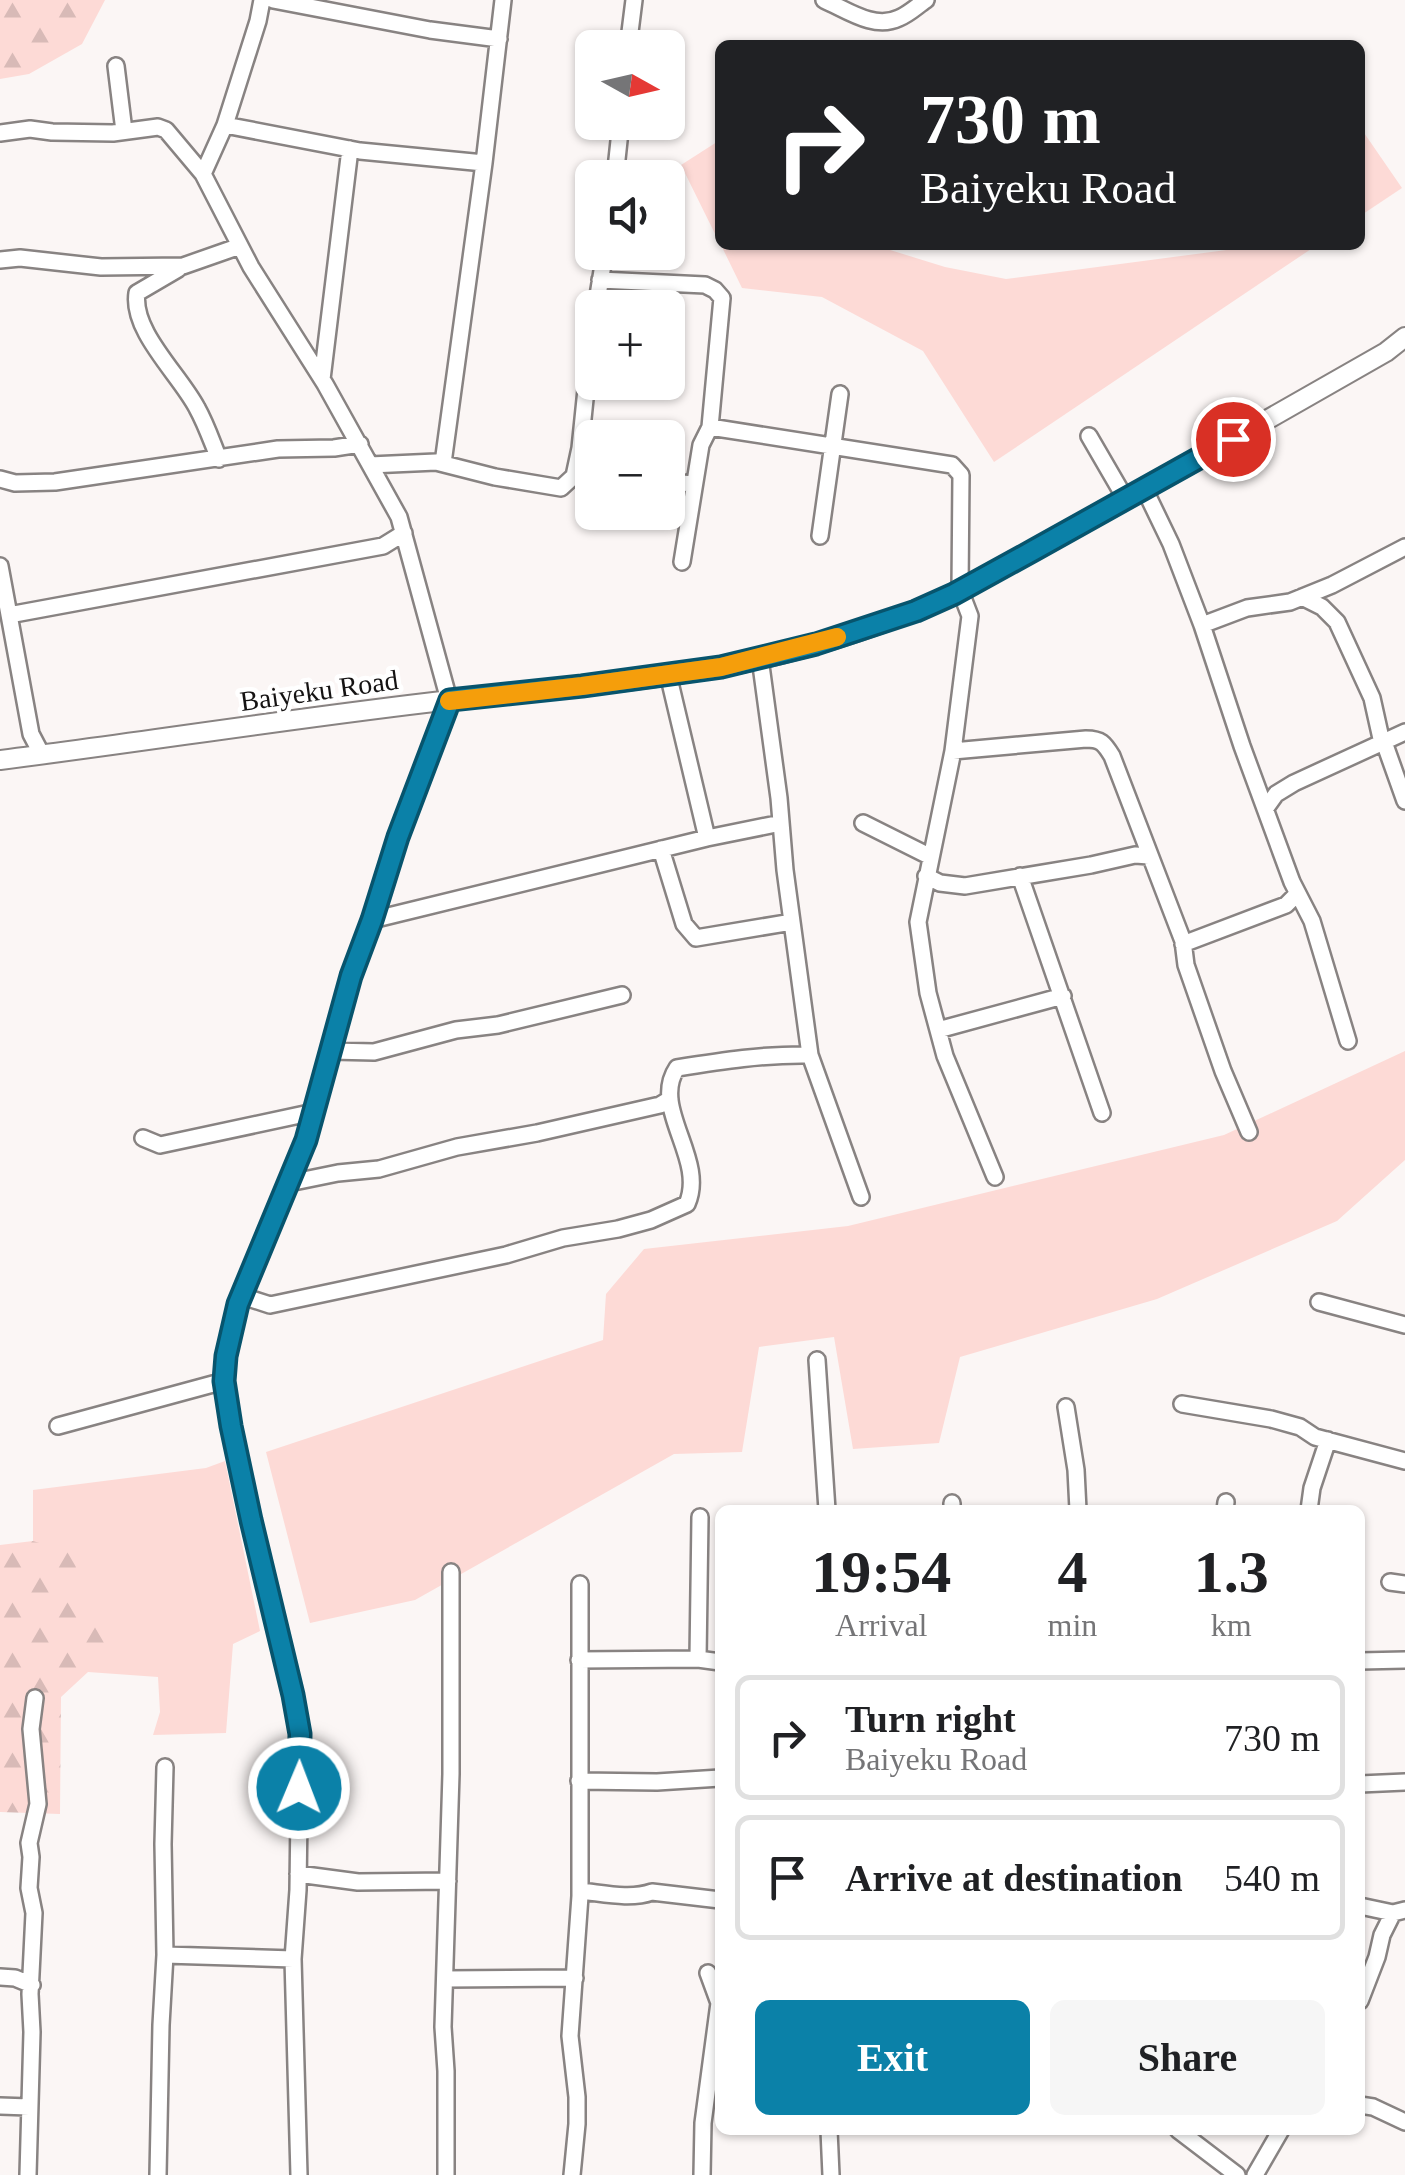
<!DOCTYPE html>
<meta charset="utf-8">
<style>
body{margin:0;font-family:"Times New Roman",serif;background:#f6f6f6;color:#202124;height:100vh;display:flex;flex-direction:column;font-size:38px;white-space:nowrap}
*{box-sizing:border-box;margin:0}
p{font-size:32px;color:#757577}
.icon{flex:none;width:55px;height:55px;fill:none;stroke:currentColor;stroke-width:2;stroke-linecap:round;stroke-linejoin:round}
.map{position:relative;flex:1;overflow:hidden}
.panel{position:absolute;left:715px;top:1505px;width:650px;height:630px;display:flex;flex-direction:column;background:#fff;border-radius:15px;box-shadow:0 2px 8px #0004}
.panel>*{flex:none}
.banner{position:absolute;left:715px;top:40px;width:650px;height:210px;border-radius:15px;box-shadow:0 2px 8px #0004;background:#202124;color:#fff;overflow:hidden}
.needle{width:65px;rotate:98deg}
.tools{position:absolute;left:575px;top:30px;display:grid;gap:20px}
.tools a{display:grid;place-items:center;width:110px;height:110px;border-radius:15px;background:#fff;box-shadow:0 2px 8px #0004;font-size:50px}
.pin{position:absolute;display:grid;place-items:center;width:85px;height:85px;color:#fff;margin:-42px;border:5px solid #fff;border-radius:50%;box-shadow:0 2px 10px #0007}
.me{position:absolute;width:110px;margin:-55px;rotate:1deg;stroke-linejoin:round;filter:drop-shadow(0 0 8px #0008)}
.turn{display:flex;align-items:center;gap:35px;height:210px;padding:0 40px;font-size:45px}
.turn .icon{width:130px;height:130px;stroke-width:2.5}
.turn b{display:block;font-size:70px;line-height:85px}
.eta{display:flex;justify-content:space-evenly;align-items:center;height:170px;text-align:center}
.eta b{font-size:60px;font-weight:700;line-height:70px}
.primary-button{display:flex;gap:20px;margin-top:auto;padding:20px 40px}
.primary-button a{flex:1;height:115px;border-radius:15px;background:#0b81a8;color:#fff;font-size:40px;font-weight:700;line-height:115px;text-align:center}
.primary-button a+a{background:#f6f6f6;color:#202124}
ul{padding:0;list-style:none}
li{display:flex;align-items:center;gap:30px;height:125px;margin:0 20px 15px;padding:0 20px;border:5px solid #e0e0e0;border-radius:15px}
li div{flex:1}
li b{display:block;font-size:38px}
li em{font-style:normal}
.map>svg:first-child{display:block}
.green{fill:#fddad6}
.forest{fill:url(#forest-firs)}
.lines{fill:none;stroke-linecap:round;stroke-linejoin:round}
.minor-casing{stroke:#888382;stroke-width:20}
.major-casing{stroke:#888382;stroke-width:22}
.minor{stroke:#fff;stroke-width:15}
.major{stroke:#fff;stroke-width:18}
.route-casing{stroke:#07546d;stroke-width:25}
.route{stroke:#0b81a8;stroke-width:18}
.slow{stroke:#f59e0b;stroke-width:18}
.labels{text-anchor:middle;stroke-width:9;stroke-linejoin:round;paint-order:stroke}
.street-label{font-size:28px;fill:#151313;stroke:#fff}
</style>
<div class="map">
<svg width="1405" height="2175" viewBox="0 0 1405 2175">
<defs>
<pattern id="forest-firs" width="22" height="20" patternUnits="userSpaceOnUse" patternTransform="scale(2.5)"><rect width="22" height="20" fill="#fddad6"/><path d="M5 1l3.5 6h-7zM16 11l3.5 6h-7z" fill="#d8bab7"/></pattern>
</defs>
<rect width="100%" height="100%" fill="#fbf6f5"/>
<path class="green" d="M1360,127L1402,188L1360,216Z
M720,140V244L681,165Z
M721,245H874L945,267L1006,279L1234,249L1238,245H1317L994,462L923,351L822,297L742,288Z
M1405,1051V1160L1337,1221L1157,1299L960,1357L939,1443L853,1449L834,1337L759,1347L742,1452L674,1454L415,1600L310,1623L266,1452L603,1340L606,1294L644,1249L848,1226L1224,1135Z
M225,1461L260,1631L233,1644L226,1733L153,1735L160,1712L158,1677L88,1672L72,1608L33,1541V1490L206,1468Z"/>
<path class="forest" d="M0,0H105L82,44L29,74L0,79Z
M33,1541L77,1555L72,1608L112,1636L88,1663V1672L61,1697L60,1814L0,1812V1545Z"/>
<g class="lines">
<defs>
<path id="minor" d="M262,0L258,21L225,125L203,174L251,267L325,384L399,517L449,700L398,837L372,920L351,975L307,1140L238,1304L226,1356L224,1381L231,1425L300,1734L298,1890L293,1959L299,2175
M273,0L430,30L499,39
M824,0C847,10 874,30 899,18C909,14 917,6 926,0
M628,48L634,0
M116,66L124,131
M225,125L360,151L484,163
M0,133L30,129L52,132L113,133L158,127L166,130L203,174
M615,178L621,122
M0,260L20,258L101,267L183,266L240,246
M178,269L137,293C131,331 180,375 197,408C206,424 212,442 219,459
M600,280L705,285L715,290L722,298L710,427L701,445L682,562
M596,308L605,252
M322,379L350,149
M710,427L952,465L961,475L960,590L970,616L953,751L918,922L928,993L945,1056L995,1177
M1089,436L1125,498
M443,463L484,163L503,0
M370,465L436,462L495,477L561,488L574,476L580,448L592,331
M0,479L15,483L55,482L278,449L334,448L360,444
M668,482L694,484
M1144,488L1171,544L1202,625L1242,746L1292,882L1312,921L1348,1041
M820,536L840,394
M0,566L31,734L42,755
M1302,597L1322,607L1337,622L1372,698L1382,743
M9,615L383,546L404,533
M1202,625L1247,608L1290,602L1332,585L1405,547
M760,658L779,798L785,870L810,1055L861,1197
M668,674L707,838
M1384,742L1405,801
M953,751L1086,739C1101,739 1104,743 1112,756L1183,941L1186,965L1223,1071L1249,1132
M1266,808L1276,794L1294,783L1405,732
M863,823L931,857
M661,849L684,924L696,938L792,922
M926,876L940,883L965,886L1091,865L1135,855L1149,856
M1020,876L1102,1113
M372,920L707,838L781,823
M1183,944L1286,905L1297,894
M938,1030L1063,996
M331,1051L374,1052L456,1030L498,1025L622,995
M143,1138L160,1145L314,1112
M289,1183L338,1173L379,1169L457,1147L537,1133L660,1105L670,1099
M242,1296L270,1305L506,1255L563,1238L618,1229L651,1220L687,1204C707,1159 650,1108 677,1068C721,1061 765,1054 810,1055
M1319,1302L1405,1325
M817,1360L827,1510
M1182,1404L1271,1419L1300,1427L1315,1437L1405,1461
M1066,1407L1076,1470L1078,1510
M58,1426L224,1381
M952,1503V1510
M1225,1510L1226,1502
M1309,1510L1312,1488L1328,1440
M1390,1582L1405,1584
M698,1659L700,1517
M579,1660L698,1659L720,1662
M1360,1661L1405,1660
M579,1781L657,1782L720,1778
M1360,1784L1405,1782
M298,1874L358,1882L448,1881
M580,1891C602,1893 630,1900 652,1892L720,1900
M1360,1906L1393,1913L1405,1910
M165,1955L293,1959
M0,1977L15,1978L32,1985
M445,1979L575,1978
M1360,2001L1377,1957L1382,1935L1393,1913
M1360,2105L1373,2107L1405,2122
M0,2106L29,2107
M829,2130L831,2175
M1178,2130L1237,2175
M28,2175L32,2032L30,1994L34,1913L29,1888L31,1857L29,1843L38,1804L31,1729L35,1698
M158,2175L161,2025L165,1955L163,1844L165,1767
M446,2175V2071L443,2027L451,1774V1572
M572,2175L577,2124V2097L570,2036L580,1896V1584
M702,2175L703,2123L719,2003L708,1973
M1255,2175L1281,2130"/>
<path id="major" d="M0,760C150,741 301,717 451,700C542,689 633,683 722,667C801,652 881,627 953,594L1179,470L1386,352L1405,337"/>
</defs>
<use href="#minor" class="minor-casing"/>
<use href="#major" class="major-casing"/>
<use href="#minor" class="minor"/>
<use href="#major" class="major"/>
</g>
<g class="lines">
<defs>
<path id="route" d="M299,1788L300,1734L293,1695L251,1520L231,1426L224,1381L226,1356L238,1304L306,1140L351,976L372,920L398,837L450,700L582,686L721,667L816,644L916,611L954,594L1034,550L1233,439"/>
</defs>
<use href="#route" class="route-casing"/>
<use href="#route" class="route"/>
<path class="slow" d="M449,701L582,686L721,667L837,637"/>
</g>
<g class="labels">
<g class="street-label">
<text transform="translate(319 690) rotate(-8)" y="10">Baiyeku Road</text>
</g>
</g>
</svg>
<div class="tools">
<a><svg class="needle" viewBox="-14 -14 28 28"><path d="M0-13l5 13h-10z" fill="#e53935"/><path d="M0 13l5-13h-10z" fill="#757577"/></svg></a>
<a><svg class="icon" aria-label="sound" viewBox="0 0 24 24"><path d="M4 9h4l5-4v14l-5-4H4zM17 9q2 3 0 6"/></svg></a>
<a>+</a>
<a>−</a>
</div>
<div class="pin" style="left:1233px;top:439px;background:#d93025"><svg class="icon" aria-label="arrive" viewBox="0 0 24 24"><path d="M6 21V4h12l-3 4 3 4H6"/></svg></div>
<svg class="me" style="left:299px;top:1788px" viewBox="-20 -20 40 40"><circle r="17" fill="#0b81a8" stroke="#fff" stroke-width="3"/><path d="M0-11L8 9 0 5-8 9z" fill="#fff"/></svg>
<div class="banner">
<div class="turn"><svg class="icon" aria-label="right" viewBox="0 0 24 24"><path d="M7 20v-9h11M14 6l5 5-5 5"/></svg><div><b>730 m</b>Baiyeku Road</div></div>
</div>
<section class="panel">
<div class="eta">
<div><b>19:54</b><p>Arrival</p></div>
<div><b>4</b><p>min</p></div>
<div><b>1.3</b><p>km</p></div>
</div>
<ul>
<li><svg class="icon" aria-label="right" viewBox="0 0 24 24"><path d="M7 20v-9h11M14 6l5 5-5 5"/></svg><div><b>Turn right</b><p>Baiyeku Road</p></div><em>730 m</em></li>
<li><svg class="icon" aria-label="arrive" viewBox="0 0 24 24"><path d="M6 21V4h12l-3 4 3 4H6"/></svg><div><b>Arrive at destination</b></div><em>540 m</em></li>
</ul>
<div class="primary-button"><a>Exit</a><a>Share</a></div>
</section>
</div>
